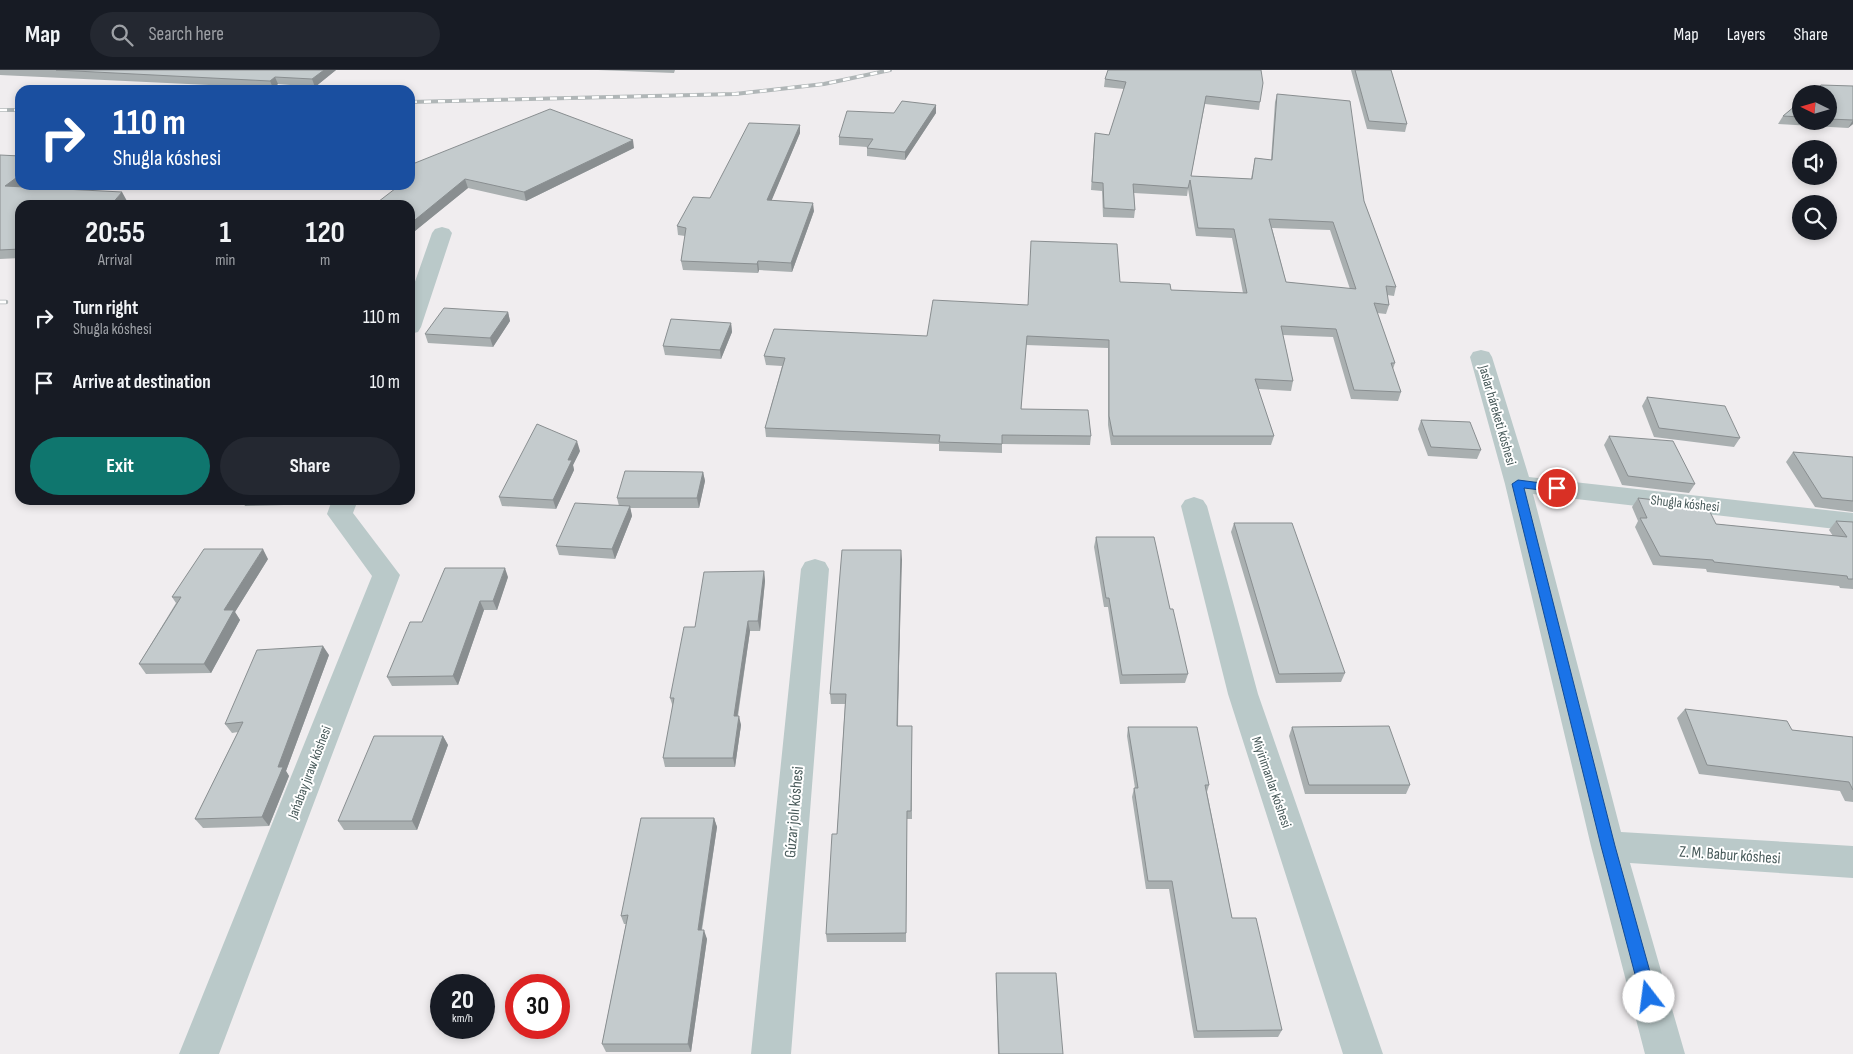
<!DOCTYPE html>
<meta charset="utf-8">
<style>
body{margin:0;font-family:"Sofia Sans Condensed",sans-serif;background:#242831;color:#f1f3f6;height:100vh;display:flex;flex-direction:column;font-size:19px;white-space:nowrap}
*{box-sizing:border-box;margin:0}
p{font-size:16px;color:#9ea1a6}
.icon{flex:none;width:28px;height:28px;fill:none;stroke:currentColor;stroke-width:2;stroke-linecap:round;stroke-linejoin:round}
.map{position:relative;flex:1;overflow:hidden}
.details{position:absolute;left:15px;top:130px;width:400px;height:305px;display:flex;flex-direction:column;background:#171b24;border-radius:15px;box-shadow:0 2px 8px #0003}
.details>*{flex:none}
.guide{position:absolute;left:15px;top:15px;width:400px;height:105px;border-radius:15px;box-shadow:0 2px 8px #0003;background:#1a4fa0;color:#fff;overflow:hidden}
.needle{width:32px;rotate:275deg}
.controls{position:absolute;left:1792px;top:15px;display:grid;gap:10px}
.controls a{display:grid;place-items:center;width:45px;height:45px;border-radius:50%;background:#171b24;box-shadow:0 2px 8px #0003;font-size:25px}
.speed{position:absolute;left:430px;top:904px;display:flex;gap:10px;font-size:25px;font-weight:700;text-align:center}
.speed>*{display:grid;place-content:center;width:65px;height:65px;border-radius:50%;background:#171b24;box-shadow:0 2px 8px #0003;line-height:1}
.speed small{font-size:12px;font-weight:400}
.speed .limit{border:8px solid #d22;background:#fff;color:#111}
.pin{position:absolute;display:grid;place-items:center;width:42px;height:42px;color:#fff;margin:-21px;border:2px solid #fff;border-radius:50%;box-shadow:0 1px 5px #0007}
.me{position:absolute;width:55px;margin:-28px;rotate:345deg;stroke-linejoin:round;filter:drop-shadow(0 0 4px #0008)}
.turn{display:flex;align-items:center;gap:18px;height:105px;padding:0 15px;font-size:22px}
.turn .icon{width:65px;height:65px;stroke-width:2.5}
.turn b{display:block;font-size:35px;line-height:42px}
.eta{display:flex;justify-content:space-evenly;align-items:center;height:85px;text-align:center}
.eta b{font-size:30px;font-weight:700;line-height:35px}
.button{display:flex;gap:10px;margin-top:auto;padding:10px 15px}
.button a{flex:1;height:58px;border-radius:30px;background:#0f766e;color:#fff;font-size:20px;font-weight:700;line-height:58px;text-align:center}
.button a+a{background:#242831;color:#f1f3f6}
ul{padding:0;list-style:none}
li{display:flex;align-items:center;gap:15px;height:65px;padding:0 15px}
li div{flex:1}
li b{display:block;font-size:19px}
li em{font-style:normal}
header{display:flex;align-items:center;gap:30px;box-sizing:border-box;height:70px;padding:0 25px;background:#171b24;border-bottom:1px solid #363941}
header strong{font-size:24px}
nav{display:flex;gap:28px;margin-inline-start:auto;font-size:18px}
.search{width:350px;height:45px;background:#242831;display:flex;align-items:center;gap:12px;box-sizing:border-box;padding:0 18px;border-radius:28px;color:#9ea1a6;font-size:19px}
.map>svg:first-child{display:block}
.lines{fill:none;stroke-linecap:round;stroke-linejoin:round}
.street{fill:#bac9c9;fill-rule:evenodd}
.rail-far1-casing{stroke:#b0b6b7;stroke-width:4}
.rail-casing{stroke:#b0b6b7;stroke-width:4.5}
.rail-far1{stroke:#fff;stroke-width:2.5;stroke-dasharray:7;stroke-linecap:butt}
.rail{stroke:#fff;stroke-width:3;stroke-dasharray:9;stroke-linecap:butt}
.wall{fill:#a9afb0;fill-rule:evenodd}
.shaded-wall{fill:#898e90}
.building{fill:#c4cbcd;stroke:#898e90;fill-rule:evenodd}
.route{fill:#1a73e8;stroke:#114b97}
.labels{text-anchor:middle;stroke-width:4;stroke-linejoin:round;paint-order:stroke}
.street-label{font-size:14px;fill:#475959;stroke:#fff}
.near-street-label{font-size:16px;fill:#475959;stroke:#fff}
</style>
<header>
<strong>Map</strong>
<div class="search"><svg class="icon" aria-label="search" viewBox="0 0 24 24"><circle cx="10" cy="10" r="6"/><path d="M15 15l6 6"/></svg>Search here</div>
<nav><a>Map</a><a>Layers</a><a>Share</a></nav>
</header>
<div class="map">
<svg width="1853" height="984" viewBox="0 0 1853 984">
<rect width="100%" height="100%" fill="#f0edef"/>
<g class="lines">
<path class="street" d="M442,157L449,159L452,163L421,257L418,262L410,264V226L432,163L435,159Z
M1481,280L1489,282L1492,287L1529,407L1853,443V461L1533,424L1621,762L1853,776V808L1630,793L1685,984H1645L1591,776L1505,414L1470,287L1473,282Z
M1194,427L1203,430L1207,436L1258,624L1383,984H1343L1228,624L1181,436L1185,430Z
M332,430H358L353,443L400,505L219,984H179L372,506L327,444Z
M815,489L825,492L829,499L791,984H751L801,499L805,492Z"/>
<defs>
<path id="rail-far1" d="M410,32L735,24L824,14L890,0
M0,40H20"/>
<path id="rail" d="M0,232H6"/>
</defs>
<use href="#rail-far1" class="rail-far1-casing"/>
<use href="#rail" class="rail-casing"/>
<use href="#rail-far1" class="rail-far1"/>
<use href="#rail" class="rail"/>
</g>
<path class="wall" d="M0,0H336L315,17L278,14L273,18L0,5Z
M598,0H675L674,3Z
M1108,0L1260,32L1259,40L1205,34L1191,106L1251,109L1255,88L1271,90L1275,32L1277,24L1364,131L1396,217L1394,226L1387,225L1389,235L1386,244L1377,243L1395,293L1393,299L1401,322L1398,331L1351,329L1333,267L1283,265L1293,311L1291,321L1258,319L1274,366L1271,375H1111L1108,355V278L1026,275L1021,339L1091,366L1090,375L1002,374V383L939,381V374L766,367L765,358L782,296L766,295L764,286L927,266L1028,235L1120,212L1171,220L1243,223L1232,168L1196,166L1188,119L1187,126L1134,123L1135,140L1134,148L1103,147L1102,121L1091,120L1094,71L1109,65L1124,19L1104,17L1105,9ZM1272,158L1330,160L1350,219L1286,212Z
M1351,0H1391L1407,54L1405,62L1367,59Z
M1853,16V54L1848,58L1778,54L1783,46L1801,31V51H1829V24Z
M936,35V43L905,90L867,86V77L839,75V67L894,43Z
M800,55V63L771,131L814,141L792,202L759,200L758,203L683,200L681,191L685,166L678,165L677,156L710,128Z
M634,78L526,131L468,118L410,165V95Z
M0,85L20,115H23L21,117L127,131L20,135V188L0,189Z
M508,242L510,251L493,277L428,273L425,264Z
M731,253L732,262L721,289L665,285L663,276Z
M1647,327L1740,368L1734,377L1654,367L1642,336Z
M1421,350L1481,380L1477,389L1428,386L1418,359Z
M1609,366L1695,414L1689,423L1622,415L1604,375Z
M580,381L573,395L574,400L556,439L502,436L499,427Z
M1793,382L1853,387V442L1815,437L1786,392Z
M703,402L705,411L699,438H630L632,446L615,489L559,485L556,476L619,436L617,428Z
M1638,428L1716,454L1833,466L1829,460L1836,451L1853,452V519L1840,518L1839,516L1707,502L1706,499L1653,495L1635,457L1638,451L1632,437Z
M242,430H287L284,435L245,436Z
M1234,453L1345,603L1341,612L1276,613L1231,462Z
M1096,467L1170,539L1188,604L1185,613L1120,614L1108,537H1104L1094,477Z
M901,480L898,656H912V749H907L906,872H827L826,864L837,764L845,634H831L830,624Z
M268,489L235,542L240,550L211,603L146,604L139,594L176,533L172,527Z
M764,501L765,511L760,561H750L738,646L741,655L735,697H665L663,688L673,637L670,628L695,557Z
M508,507L497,540H484L458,615L392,616L387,607L422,552Z
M329,585L286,701L289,706L269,756L203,758L195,749L238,662L232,663L225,654Z
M1685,639L1792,660L1853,667V732L1845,731L1840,721L1699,704L1677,648Z
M1128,657L1209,715L1207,722L1232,848L1282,960L1278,967L1194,968L1169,819H1146L1132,727L1134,718H1135L1127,666Z
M1292,657L1410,715L1406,724H1305L1289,666Z
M443,666L448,675L417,760H344L338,751Z
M714,748L717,757L702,860L707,869L691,982H606L602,974L626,854H624L621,846Z
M996,903L1063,984H998L996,911Z"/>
<path class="shaded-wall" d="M324,0H336L315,17L312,9Z
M275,7L278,14L273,18L270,11Z
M936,35V43L905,90V82Z
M1853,50V54L1848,58Z
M412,54L415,62L410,67V56Z
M800,55V63L768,139L767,130Z
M633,70L634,78L526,131L524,122Z
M20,105V115H23L10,124L5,116Z
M465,109L468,118L410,165V154Z
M122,122L127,131L123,135H111Z
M813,133L814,141L792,202L791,193Z
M758,191L759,200L758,203L757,194Z
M508,242L510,251L493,277L490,268Z
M731,253L732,262L721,289L720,280Z
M577,371L580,381L573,395L574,400L556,439L553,430L568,390Z
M703,402L705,411L699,438L697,428Z
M282,430H287L284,435Z
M630,436L632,446L615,489L612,479Z
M263,479L268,489L235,542L240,550L211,603L204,594L224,540Z
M901,480L902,490L897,666V656Z
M505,498L508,507L497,540L493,531Z
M764,501L765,511L760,561L758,551Z
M480,531L484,540L458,615L453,606Z
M748,551L750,561L736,655L734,646Z
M323,576L329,585L286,701L289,706L269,756L262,747L278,697Z
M739,646L741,655L735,697L733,688Z
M443,666L448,675L417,760L412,751Z
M714,748L717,757L700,869L698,860Z
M704,860L707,869L691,982L688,974Z"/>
<path class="building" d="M56,0H324L312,9L275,7L270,11Z
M1108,0H1261L1263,13L1260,32L1206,26L1191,106L1252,109L1255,88L1272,90L1277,24L1350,31L1364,131L1396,217L1386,216L1389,235L1374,233L1395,293H1391L1401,322L1354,320L1336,259L1281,256L1293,311L1255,309L1274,366H1113L1109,346V270L1027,266L1021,339L1088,340L1091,366L1002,365V374L939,372L940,365L765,358L785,288L764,286L774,259L927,266L933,230L1028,235L1031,171L1117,174L1120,212L1170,214L1171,220L1247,223L1234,159L1198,158L1190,110L1188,118L1133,114L1135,140L1104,138L1103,113L1092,112L1095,63L1109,65L1126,12L1105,9ZM1269,149L1333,152L1356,219L1286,212Z
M1355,0H1391L1407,54L1369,51Z
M1821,15L1853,16V50L1829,49V24H1810Z
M902,31L936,35L905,82L867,78L873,69L839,67L847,41L894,43Z
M1801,31V47L1783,46Z
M550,39L633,70L524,122L465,109L410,154V135H374L400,115H410V107L414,104H410V95Z
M749,53L800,55L767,130L813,133L791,193L758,191L757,194L681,191L686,158L677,156L693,127L710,128Z
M0,85L20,86V105L5,116L122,122L111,135H20V179L0,180Z
M444,238L508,242L490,268L425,264Z
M671,249L731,253L720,280L663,276Z
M1647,327L1725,336L1740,368L1659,358Z
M1421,350L1470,352L1481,380L1431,377Z
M537,354L577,371L568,390H572L553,430L499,427Z
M1609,366L1673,371L1695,414L1628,406Z
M1793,382L1853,387V431L1822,428Z
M625,401L703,402L697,428H617Z
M1638,428L1707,436L1716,454L1847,467L1836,451L1853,452V509H1848L1847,506L1714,492L1713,490L1660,486L1640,448H1647Z
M575,433L630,436L612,479L556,476Z
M1234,453H1292L1345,603L1279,604Z
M1096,467H1154L1170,539H1173L1188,604L1122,605L1109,528H1106Z
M204,479H263L224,540H234L204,594H139L181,527H172Z
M842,480H901L897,656H912L911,741H907L906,863L826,864L832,764H837L846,624H830Z
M445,498H505L493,531H480L453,606L387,607L410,552H422Z
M764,501L758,551H748L734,646H739L733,688H663L674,628H670L684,557H695L704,502Z
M323,576L278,697H283L262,747L195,749L243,652L225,654L257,580Z
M1685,639L1787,651L1792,660L1853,667V720L1849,712L1707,695Z
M1389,656L1410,715H1309L1292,657Z
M1128,657H1197L1209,715H1205L1232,848H1256L1282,960L1197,961L1172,811H1148L1134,718H1138Z
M374,666H443L412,751H338Z
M641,748H714L698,860H704L688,974H602L628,845L621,846Z
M996,903H1056L1063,984H999Z"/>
<path class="route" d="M1518,410L1557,415L1562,418L1557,422L1524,418L1615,776L1657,927L1655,933L1649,935L1644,933L1641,927L1601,776L1512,414Z"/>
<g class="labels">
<g class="street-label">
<text transform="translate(1498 345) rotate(74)" y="5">Jaslar háreketi kóshesi</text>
<text transform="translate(1685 433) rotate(6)" y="5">Shuǵla kóshesi</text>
<text transform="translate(309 702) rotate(-69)" y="5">Jańabay jıraw kóshesi</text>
<text transform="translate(1272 712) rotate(71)" y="5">Miyirimanlar kóshesi</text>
</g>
<g class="near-street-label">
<text transform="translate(793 742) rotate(-85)" y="6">Gúzar jolı kóshesi</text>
<text transform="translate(1730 784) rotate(4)" y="6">Z. M. Babur kóshesi</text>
</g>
</g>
</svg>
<div class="controls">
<a><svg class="needle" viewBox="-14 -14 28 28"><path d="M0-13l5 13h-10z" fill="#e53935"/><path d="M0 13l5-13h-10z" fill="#9ea1a6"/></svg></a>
<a><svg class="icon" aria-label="sound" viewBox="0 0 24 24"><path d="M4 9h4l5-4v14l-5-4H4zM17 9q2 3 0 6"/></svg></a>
<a><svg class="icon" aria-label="search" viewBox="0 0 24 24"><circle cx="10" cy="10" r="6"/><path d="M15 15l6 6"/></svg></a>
</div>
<div class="speed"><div>20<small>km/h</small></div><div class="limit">30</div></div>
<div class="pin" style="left:1557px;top:418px;background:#d93025"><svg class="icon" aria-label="arrive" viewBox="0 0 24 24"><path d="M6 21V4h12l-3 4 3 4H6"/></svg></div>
<svg class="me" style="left:1649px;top:927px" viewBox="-20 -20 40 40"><circle r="19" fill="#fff"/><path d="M0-13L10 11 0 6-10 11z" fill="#1a73e8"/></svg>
<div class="guide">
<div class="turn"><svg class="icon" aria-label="right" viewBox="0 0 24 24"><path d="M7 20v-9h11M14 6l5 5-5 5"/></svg><div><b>110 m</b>Shuǵla kóshesi</div></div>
</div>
<section class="details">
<div class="eta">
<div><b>20:55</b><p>Arrival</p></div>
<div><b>1</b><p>min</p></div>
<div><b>120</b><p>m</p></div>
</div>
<ul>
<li><svg class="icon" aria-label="right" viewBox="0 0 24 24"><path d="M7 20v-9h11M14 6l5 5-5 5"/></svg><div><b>Turn right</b><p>Shuǵla kóshesi</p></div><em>110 m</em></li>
<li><svg class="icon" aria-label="arrive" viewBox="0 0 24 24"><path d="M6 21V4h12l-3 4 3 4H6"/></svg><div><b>Arrive at destination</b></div><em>10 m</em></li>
</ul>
<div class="button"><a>Exit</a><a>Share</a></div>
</section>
</div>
